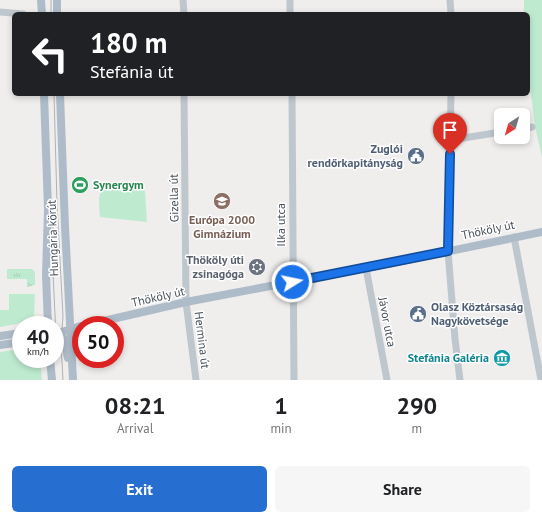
<!DOCTYPE html>
<meta charset="utf-8">
<style>
body{margin:0;font-family:"PT Sans",sans-serif;background:#f6f6f6;color:#202124;height:100vh;display:flex;flex-direction:column;font-size:15px;white-space:nowrap}
*{box-sizing:border-box;margin:0}
p{font-size:13px;color:#757577}
.icon{flex:none;width:22px;height:22px;fill:none;stroke:currentColor;stroke-width:2;stroke-linecap:round;stroke-linejoin:round}
.map{position:relative;height:380px;overflow:hidden}
.panel{display:flex;flex-direction:column;background:#fff;flex:1}
.panel>*{flex:none}
.hud{position:absolute;left:12px;top:12px;width:518px;height:84px;border-radius:6px;box-shadow:0 2px 6px #0003;background:#202124;color:#fff;overflow:hidden}
.needle{width:26px;rotate:217deg}
.tools{position:absolute;left:494px;top:108px;display:grid;gap:8px}
.tools a{display:grid;place-items:center;width:36px;height:36px;border-radius:6px;background:#fff;box-shadow:0 2px 6px #0003;font-size:20px}
.speed{position:absolute;left:12px;top:316px;display:flex;gap:8px;font-size:20px;font-weight:700;text-align:center}
.speed>*{display:grid;place-content:center;width:52px;height:52px;border-radius:50%;background:#fff;box-shadow:0 2px 6px #0003;line-height:1}
.speed small{font-size:10px;font-weight:400}
.speed .limit{border:6px solid #d22;background:#fff;color:#111}
.pin{position:absolute;display:grid;place-items:center;width:34px;height:34px;color:#fff;margin:-41px -17px;border-radius:50% 50% 50% 0;rotate:-45deg;box-shadow:0 0 4px #0007}
.pin .icon{rotate:45deg}
.me{position:absolute;width:44px;margin:-22px;rotate:80deg;stroke-linejoin:round;filter:drop-shadow(0 0 3px #0008)}
.turn{display:flex;align-items:center;gap:14px;height:84px;padding:0 12px;font-size:18px}
.turn .icon{width:52px;height:52px;stroke-width:2.5}
.turn b{display:block;font-size:28px;line-height:34px}
.eta{display:flex;justify-content:space-evenly;align-items:center;height:68px;text-align:center}
.eta b{font-size:24px;font-weight:700;line-height:28px}
.action{display:flex;gap:8px;margin-top:auto;padding:8px 12px}
.action a{flex:1;height:46px;border-radius:6px;background:#266fd1;color:#fff;font-size:16px;font-weight:700;line-height:46px;text-align:center}
.action a+a{background:#f6f6f6;color:#202124}
.map>svg:first-child{display:block}
.grass{fill:url(#grass-tufts)}
.park{fill:#beebd0}
.lines{fill:none;stroke-linecap:round;stroke-linejoin:round}
.minor{stroke:#bfc7ce;stroke-width:7}
.major{stroke:#aebcca;stroke-width:8}
.tram{stroke:#b0b2b7;stroke-width:1}
.route-casing{stroke:#114b97;stroke-width:10}
.route{stroke:#1a73e8;stroke-width:7}
.labels{text-anchor:middle;stroke-width:3;stroke-linejoin:round;paint-order:stroke}
.service-label{font-size:12px;font-weight:bold;fill:#4e5e75;stroke:#fff;text-anchor:end}
.leisure-label{font-size:12px;font-weight:bold;fill:#27864d;stroke:#fff;text-anchor:start}
.street-label{font-size:12px;fill:#475059;stroke:#fff}
.education-label{font-size:12px;font-weight:bold;fill:#785e54;stroke:#fff}
.worship-label{font-size:12px;font-weight:bold;fill:#5b616d;stroke:#fff;text-anchor:end}
.culture-label{font-size:12px;font-weight:bold;fill:#0d838f;stroke:#fff;text-anchor:end}
</style>
<div class="map">
<svg width="542" height="380" viewBox="0 0 542 380">
<defs>
<pattern id="grass-tufts" width="24" height="20" patternUnits="userSpaceOnUse"><rect width="24" height="20" fill="#beebd0"/><path d="M3 7l-1-3M5 7V3M7 7l1-3M15 17l-1-3M17 17v-4M19 17l1-3" fill="none" stroke="#a5cbb5"/></pattern>
</defs>
<rect width="100%" height="100%" fill="#f0eded"/>
<path class="grass" d="M7,269H32L35,272V285L27,287V279H7Z"/>
<path class="park" d="M524,0H542V157L535,127L528,71V14H524Z
M117,183L142,185L145,192L147,222L100,217C99,200 95,186 117,183Z
M9,294H35L34,319L32,321L0,327V296V310H9Z
M21,349V359H40L42,380H0V352Z"/>
<g class="lines">
<path class="minor" d="M183,0L184,14
M290,0V14
M450,0L451,14
M0,12L23,14
M184,94L186,302L196,380
M292,94L294,380
M451,94L448,251L455,339L460,380
M523,129L532,127
M451,140L501,132
M514,237L541,380
M366,268L387,380"/>
<path class="major" d="M41,0L42,14
M57,0V14
M44,94L48,209L46,275L48,325
M60,94L65,227L73,380
M86,325L186,302L392,263L542,232
M55,332L64,339L68,358
M55,334L81,326
M0,336L21,333
M0,345L21,342
M50,359L52,380"/>
<path class="tram" d="M51,0V14
M54,94L57,204L63,316L61,344L63,380
M53,226L52,252L56,336"/>
</g>
<g class="lines">
<defs>
<path id="route" d="M292,282L448,251L450,154"/>
</defs>
<use href="#route" class="route-casing"/>
<use href="#route" class="route"/>
</g>
<defs>
<symbol id="civic-disc" viewBox="-11 -11 22 22"><circle r="9.5" fill="#5c6f8a" stroke="#fff"/><path d="M-.6-6.5H3V-4.5H.6V-3L4-1V1h2V6H-6V1h2V-1L-.6-3ZM-1.2 2.5V6h2.4V2.5Z" fill="#fff"/></symbol>
<symbol id="stadium-disc" viewBox="-11 -11 22 22"><circle r="9.5" fill="#2e9e5b" stroke="#fff"/><path d="M0-5a6.5 5 0 1 0 0 10a6.5 5 0 1 0 0-10ZM-3.5-1.8h7v3.6h-7Z" fill="#fff"/></symbol>
<symbol id="school-disc" viewBox="-11 -11 22 22"><circle r="9.5" fill="#8d6e63" stroke="#fff"/><path d="M0-5L7-2L0 1L-7-2ZM-4 1L0 2.5L4 1V4Q0 6-4 4Z" fill="#fff"/></symbol>
<symbol id="synagogue-disc" viewBox="-11 -11 22 22"><circle r="9.5" fill="#6b7280" stroke="#fff"/><path d="M0-6.5L5.6 3.2H-5.6ZM0 6.5L5.6-3.2H-5.6Z" fill="#fff"/></symbol>
<symbol id="museum-disc" viewBox="-11 -11 22 22"><circle r="9.5" fill="#0f9aa8" stroke="#fff"/><path d="M0-6L6-3V-2H-6V-3ZM-5-1h2V3h-2ZM-1-1h2V3h-2ZM3-1h2V3H3ZM-6 4H6V6H-6Z" fill="#fff"/></symbol>
</defs>
<g fill-rule="evenodd">
<use href="#civic-disc" x="406" y="146" width="20" height="20"/>
<use href="#stadium-disc" x="70" y="175" width="20" height="20"/>
<use href="#school-disc" x="212" y="191" width="20" height="20"/>
<use href="#synagogue-disc" x="247" y="257" width="20" height="20"/>
<use href="#civic-disc" x="408" y="304" width="20" height="20"/>
<use href="#museum-disc" x="492" y="348" width="20" height="20"/>
</g>
<g class="labels">
<g class="service-label">
<text x="403" y="153">Zuglói<tspan x="403" dy="14">rendőrkapitányság</tspan></text>
<text x="431" y="311" text-anchor="start">Olasz Köztársaság<tspan x="431" dy="14">Nagykövetsége</tspan></text>
</g>
<g class="leisure-label">
<text x="93" y="189">Synergym</text>
</g>
<g class="street-label">
<text transform="translate(174 198) rotate(-91)" y="4">Gizella út</text>
<text transform="translate(281 225) rotate(-90)" y="4">Ilka utca</text>
<text transform="translate(488 230) rotate(-12)" y="4">Thököly út</text>
<text transform="translate(53 238) rotate(-92)" y="4">Hungária körút</text>
<text transform="translate(158 297) rotate(-13)" y="4">Thököly út</text>
<text transform="translate(387 322) rotate(79)" y="4">Jávor utca</text>
<text transform="translate(202 340) rotate(83)" y="4">Hermina út</text>
</g>
<g class="education-label">
<text x="222" y="224">Európa 2000<tspan x="222" dy="14">Gimnázium</tspan></text>
</g>
<g class="worship-label">
<text x="244" y="264">Thököly úti<tspan x="244" dy="14">zsinagóga</tspan></text>
</g>
<g class="culture-label">
<text x="489" y="362">Stefánia Galéria</text>
</g>
</g>
</svg>
<div class="tools">
<a><svg class="needle" viewBox="-14 -14 28 28"><path d="M0-13l5 13h-10z" fill="#e53935"/><path d="M0 13l5-13h-10z" fill="#757577"/></svg></a>
</div>
<div class="speed"><div>40<small>km/h</small></div><div class="limit">50</div></div>
<div class="pin" style="left:450px;top:154px;background:#d93025"><svg class="icon" aria-label="arrive" viewBox="0 0 24 24"><path d="M6 21V4h12l-3 4 3 4H6"/></svg></div>
<svg class="me" style="left:292px;top:282px" viewBox="-20 -20 40 40"><circle r="17" fill="#1a73e8" stroke="#fff" stroke-width="3"/><path d="M0-11L8 9 0 5-8 9z" fill="#fff"/></svg>
<div class="hud">
<div class="turn"><svg class="icon" aria-label="left" viewBox="0 0 24 24"><path d="M17 20v-9H6M10 6l-5 5 5 5"/></svg><div><b>180 m</b>Stefánia út</div></div>
</div>
</div>
<section class="panel">
<div class="eta">
<div><b>08:21</b><p>Arrival</p></div>
<div><b>1</b><p>min</p></div>
<div><b>290</b><p>m</p></div>
</div>
<div class="action"><a>Exit</a><a>Share</a></div>
</section>
